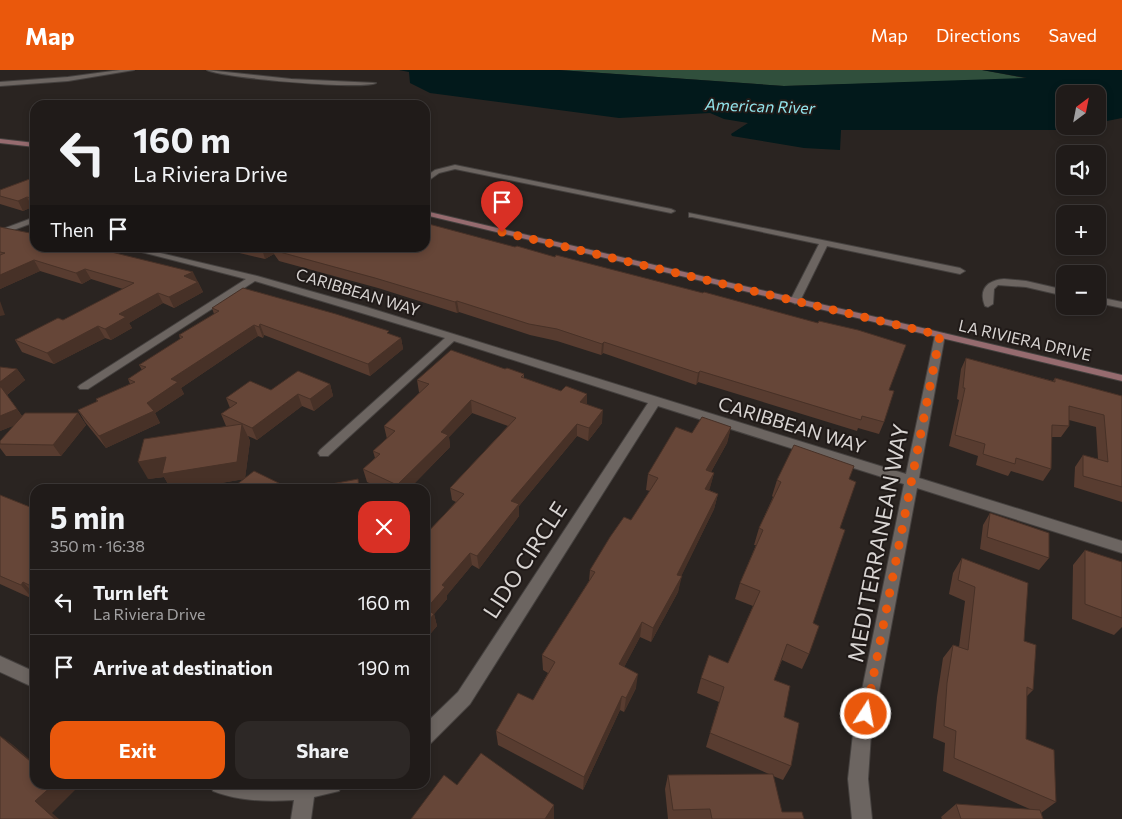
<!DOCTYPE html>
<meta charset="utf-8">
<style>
body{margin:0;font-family:Commissioner,sans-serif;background:#2d2826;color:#f1f3f6;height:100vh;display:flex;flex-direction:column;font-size:19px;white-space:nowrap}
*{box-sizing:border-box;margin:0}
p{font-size:16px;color:#a2a1a2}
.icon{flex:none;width:28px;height:28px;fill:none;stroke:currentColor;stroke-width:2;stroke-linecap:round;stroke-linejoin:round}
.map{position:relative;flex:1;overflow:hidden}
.side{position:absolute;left:30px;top:414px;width:400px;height:305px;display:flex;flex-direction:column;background:#201b19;border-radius:15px;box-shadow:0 2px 8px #0003,0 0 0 1px #3d3938}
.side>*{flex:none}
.top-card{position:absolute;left:30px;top:30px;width:400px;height:152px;border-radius:15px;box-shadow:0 2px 8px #0003,0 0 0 1px #3d3938;background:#201b19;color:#f1f3f6;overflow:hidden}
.needle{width:32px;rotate:32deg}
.controls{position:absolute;left:1056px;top:15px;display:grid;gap:10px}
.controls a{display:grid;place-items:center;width:50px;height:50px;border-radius:10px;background:#201b19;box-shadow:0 2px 8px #0003,0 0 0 1px #3d3938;font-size:25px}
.pin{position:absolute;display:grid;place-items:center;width:42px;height:42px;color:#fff;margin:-51px -21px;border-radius:50% 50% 50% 0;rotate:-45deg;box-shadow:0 0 5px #0007}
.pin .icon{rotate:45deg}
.me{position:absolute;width:55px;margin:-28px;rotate:11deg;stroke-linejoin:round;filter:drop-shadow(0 0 4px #0008)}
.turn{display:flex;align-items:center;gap:18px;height:105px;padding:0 20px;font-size:22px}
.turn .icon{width:65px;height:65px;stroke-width:2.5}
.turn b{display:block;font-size:35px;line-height:42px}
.then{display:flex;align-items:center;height:48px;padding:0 20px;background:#0003;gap:10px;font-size:19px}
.round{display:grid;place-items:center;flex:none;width:52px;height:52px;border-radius:15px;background:#2d2826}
.head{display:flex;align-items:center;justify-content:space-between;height:85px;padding:0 20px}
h1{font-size:30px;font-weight:700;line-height:38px}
.button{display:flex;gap:10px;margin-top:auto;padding:10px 20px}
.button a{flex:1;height:58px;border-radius:15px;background:#ea580c;color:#fff;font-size:20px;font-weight:700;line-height:58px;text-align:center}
.button a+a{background:#2d2826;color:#f1f3f6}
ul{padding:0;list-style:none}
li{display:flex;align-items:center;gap:15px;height:65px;padding:0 20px;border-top:1px solid #3d3938}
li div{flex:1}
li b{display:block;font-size:19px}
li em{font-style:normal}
header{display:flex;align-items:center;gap:30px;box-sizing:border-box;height:70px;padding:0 25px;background:#ea580c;color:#fff}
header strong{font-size:24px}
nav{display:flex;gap:28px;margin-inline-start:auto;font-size:18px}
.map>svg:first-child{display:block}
.green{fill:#304f3c}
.water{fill:#02191b;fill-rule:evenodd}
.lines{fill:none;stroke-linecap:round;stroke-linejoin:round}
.street-casing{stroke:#45413f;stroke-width:2}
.secondary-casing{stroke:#45413f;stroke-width:2}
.street{fill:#6c6561;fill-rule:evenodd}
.secondary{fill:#966b6f;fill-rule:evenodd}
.wall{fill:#583c30}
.shaded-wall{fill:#473127}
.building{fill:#664638;stroke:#473127}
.route{stroke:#ea580c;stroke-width:9;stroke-dasharray:0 16.2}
.labels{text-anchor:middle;stroke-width:4;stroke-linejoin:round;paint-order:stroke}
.far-water-label{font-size:16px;font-style:italic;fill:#92e4ec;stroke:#201a18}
.far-street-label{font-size:16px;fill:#d8d4d2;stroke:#201a18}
.street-label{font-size:19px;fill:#d8d4d2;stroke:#201a18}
.near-street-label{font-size:22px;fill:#d8d4d2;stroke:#201a18}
</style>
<header>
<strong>Map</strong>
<nav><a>Map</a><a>Directions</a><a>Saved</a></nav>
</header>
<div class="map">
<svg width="1122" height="749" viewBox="0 0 1122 749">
<rect width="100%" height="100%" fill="#2a2421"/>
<path class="green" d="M559,0H982L1030,9L784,16Z"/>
<path class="water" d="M399,0H559L784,16L1027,8L982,0H1122V48L1107,51L1106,60H841L840,80L804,78L732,66L731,64L748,53L724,49L710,43L619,48L430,23L410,13L409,2ZM1065,24H1098V56H1065Z"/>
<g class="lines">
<defs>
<path id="street" d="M120,0H134L68,11L0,16V12L68,7Z
M207,0L291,9L376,13C362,20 223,8 207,0Z
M455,95L671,139L675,141L671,143L455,99L439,103L425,113V107L435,100Z
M689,143L960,198L965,201L960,204L827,176L800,231L795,234L790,231L819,174L692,147H689Z
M35,147V152L0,165V160Z
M126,178H139L257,206L363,236L906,404L935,265L936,263H944L945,265L919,408L1122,471V483L917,418L871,664L868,709L872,749H852L848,709L853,664L904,414L658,336L470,634L431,673L425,676V654L458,622L648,333L454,271L328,386H320L318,383L320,380L445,268L255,211L88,319H80L78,317L80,315L246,209Z
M1004,209L1026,211L1065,220V226L1026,217L998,215L994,219L993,234L988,237L985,236C978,219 988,210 1004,209Z
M1098,227L1122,232V238L1098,233Z
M0,586L35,602V618L0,602Z
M210,714H342L339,721L314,727L311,749H291L294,730C267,732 238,731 213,721Z"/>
<path id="secondary" d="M0,69L35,73V77L0,73Z
M425,141L1122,305V311L425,145Z"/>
</defs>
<use href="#street" class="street-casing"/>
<use href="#secondary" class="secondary-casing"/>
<use href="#street" class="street"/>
<use href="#secondary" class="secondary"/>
</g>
<path class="wall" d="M35,107V138L32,137L23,141L0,134V120Z
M0,157L197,211L198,212L203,222L174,238L163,233L129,253L132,258L111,270L105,268L54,294L22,282L15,270L63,250L123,219L91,209L82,214L40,201L0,219Z
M218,178H425L889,320L884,352L879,364L858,358L857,361L698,312L696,315L603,283L601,285L557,271L530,265L459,242L457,243L378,218L279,191L274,184L265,189Z
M212,238L390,264L401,268L403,279L370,306L264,265L263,268L258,266L181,318L184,324L155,343L160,353L106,378L85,352L78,340L97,332L96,329L130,314L128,309L142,300L139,295L180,269L179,265L214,244Z
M966,288L1053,311L1055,308L1122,326V432L1074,417L1075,397L1083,385L1098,389L1096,357L1069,350V356L1061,367H1052L1051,399L1043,411L1011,401L1008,406L976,395L978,386L949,376L959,330L957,329L961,299Z
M0,297L17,299L25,310L7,325L22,346L25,343H78L86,355L61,386H6L0,378V371L15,355L0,361Z
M505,299L524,304V308L561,321L587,324V334L602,353L588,371L577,366L519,436V446L479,499L472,495L447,525V529L434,544L437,556L425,570V465L456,432L452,430L450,418L508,356L472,343L449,367L450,377L409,419H382L367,412L363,399L375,388L373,381L387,369L384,356L420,322H419L417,310Z
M330,314L333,326L314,341L302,336L257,370L248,366L250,371L245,408L244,409L186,419H171L164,407L148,409L226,356L221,344L230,338L226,328L271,320Z
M731,357L727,373L711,402L714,403L709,420L718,424L714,439L681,506L678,522L651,572L640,567L624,597L636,618L624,642L620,640L583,720L498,675L496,661L533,630L548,603L543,600L542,585L589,511L590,500L631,450L650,421L646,420L648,404L692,363Z
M849,409L840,458L813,553L809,584L802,599L782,590L774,610L784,647L791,696L783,710L773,706L782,742L804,749H668L665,719L668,705L769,704L706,677L719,632L697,623L701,608L728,593L753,536L735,529L740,513L756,475H754L759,458L773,427L772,426L777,410Z
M0,425L35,439V527L33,529L0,514Z
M990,443L1049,488L1039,500L980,479L983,455Z
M1085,480L1122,492V557L1114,565L1072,549L1073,495Z
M962,488L1024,571L1033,620L1027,626L1026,669L1056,732L1041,743L1043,749H942L941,747L956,734L1032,740L943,701L945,673L933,668L937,627L943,588L953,575L959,577L965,531L949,524L953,503Z"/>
<path class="shaded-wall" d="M27,127L32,137L23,141L18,131Z
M264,178H272L274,184L265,189L262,179Z
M34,190L40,201L0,219V205Z
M85,199L91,209L82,214L76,203Z
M193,202L203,222L174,238L169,227L184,206Z
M158,223L163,233L129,253L132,258L111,270L105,259L119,244Z
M0,231L5,245L0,246Z
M457,231L459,242L457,243L455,232Z
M260,254L264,265L263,268L259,257Z
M254,255L258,266L181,318L184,324L155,343L160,353L106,378L99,366L147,333L171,309Z
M98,256L105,268L54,294L47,283Z
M401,268L403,279L370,306L368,294Z
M604,272L603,283L601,285L602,274Z
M17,299L25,310L4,327L0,322V312Z
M700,301L698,312L696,315L698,303Z
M330,314L333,326L314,341L310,329Z
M298,324L302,336L257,370L252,358Z
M587,324V336L580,332Z
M471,330L472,343L449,367L450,377L409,419H398L397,415L441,362Z
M17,339L25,351L0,361V346Z
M603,340L602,353L588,371L589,358Z
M78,343L86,355L61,386L53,375Z
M242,354L250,371L245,409L186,419H171L164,407L148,409L138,392Z
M577,354V366L519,436V446L479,499L477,486L511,431Z
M731,357L727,373L703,416L706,400Z
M714,403L710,418L702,434L705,419Z
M718,424L714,439L677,515L682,506L678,522L651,572L653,558L677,505Z
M470,483L472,495L447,525V529L434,544L437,556L425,570L426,539L442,515Z
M23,512L35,525V527L33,529L21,515Z
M642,552L640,567L618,609L619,594Z
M638,604L636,618L624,642L626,628Z
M622,626L620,640L583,720L584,707Z
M0,665L13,675L35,694V695Z
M54,714H70L76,719L52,743L59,749H55L35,731Z
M554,735V749H545Z"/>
<path class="building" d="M35,107V129L27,127L18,131L0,126V120Z
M425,153L515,177L517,176L555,187L556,185L703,223L704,222L818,253L819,251L858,260L906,275L889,320L894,321L884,352L862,346L861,350L700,301L698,303L604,272L602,274L557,259L529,254L457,231L455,232L375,208L276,181L273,178H425Z
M0,157L35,164V178H95L193,202L184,206L198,212L169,227L158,223L119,244L126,247L105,259L98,256L47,283L15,270L58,248L63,250L134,213L85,199L76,203L34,190L0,205V185L5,183L0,182Z
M243,218L336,244L389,261L387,263L401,268L368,294L260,254L259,257L254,255L171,309L178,312L147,333L154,341L99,366L78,340L98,331L96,329L135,312L128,309L146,297L139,295L183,267L179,265L219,241L212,238Z
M451,280L505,299L507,298L524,304L521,307L561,321L566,316L587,324L580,332L603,340L589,358L577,354L511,431L519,434L477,486L470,483L442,515L445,517L426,539L434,544L425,555V465L464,424L450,418L516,348L471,330L441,362L448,365L397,415L363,399L380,384L373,381L395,361L384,356L429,314L417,310Z
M966,288L1055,312V308L1122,326V417L1083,406V385L1108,392L1104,345L1069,336V356L1052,355L1051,399L1016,388L1015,394L983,384L985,374L955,365L965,318H963Z
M0,297L17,299L0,312Z
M298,301L330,314L310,329L298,324L252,358L221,344L237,333L226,328L250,311L271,320Z
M0,317H1L17,339L0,346Z
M25,343H78L53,375L0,374V371Z
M702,347L731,357L706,400L714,403L705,419L718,424L677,505L682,506L653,558L642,552L619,594L638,604L626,628L622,626L584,707L496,661L518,623L533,630L555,592L542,585L595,502L590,500L610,467L624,447L631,450L658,408L648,404L676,357L692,363Z
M242,354L237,392L162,404L166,387L138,392L144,369Z
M794,375L854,396L849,409L856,412L840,458L845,460L813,553L819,556L809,584L787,574L774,610L790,616L784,647L799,653L791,696L710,663L724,617L701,608L709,585L728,593L760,521L740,513L763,460L759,458L781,412L777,410Z
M254,401L291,419H231Z
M358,409L359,419H305Z
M0,425L35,439V518L23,512L21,515L0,506Z
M990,443L1049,463V488L987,467Z
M1085,480L1122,492V548L1085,534Z
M962,488L1028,513L1024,571L1036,575L1033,620L1027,617L1026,669L1054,680L1056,732L954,688L956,661L944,656L947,613L953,575L968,580L975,517L958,510Z
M0,666L30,691L35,687V714H54L35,731L55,749H0Z
M481,683L554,735L545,749H411L444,705L457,715Z
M773,704L782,742H802L804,749H712L710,739L673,740L668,705Z
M956,734L1040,740L1043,749H961Z"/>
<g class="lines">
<path class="route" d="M502,162L940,265L866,644"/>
</g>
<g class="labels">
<g class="far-water-label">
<text transform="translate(760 36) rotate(2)" y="6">American River</text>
</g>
<g class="far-street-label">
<text transform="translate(358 222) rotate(17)" y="6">CARIBBEAN WAY</text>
<text transform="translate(1025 270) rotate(13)" y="6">LA RIVIERA DRIVE</text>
</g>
<g class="street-label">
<text transform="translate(792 355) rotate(17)" y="7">CARIBBEAN WAY</text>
</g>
<g class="near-street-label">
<text transform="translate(878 473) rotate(-79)" y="8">MEDITERRANEAN WAY</text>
<text transform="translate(525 490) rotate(-57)" y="8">LIDO CIRCLE</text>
</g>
</g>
</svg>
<div class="controls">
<a><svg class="needle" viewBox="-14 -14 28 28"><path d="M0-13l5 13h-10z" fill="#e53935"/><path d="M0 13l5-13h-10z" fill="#a2a1a2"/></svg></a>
<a><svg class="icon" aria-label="sound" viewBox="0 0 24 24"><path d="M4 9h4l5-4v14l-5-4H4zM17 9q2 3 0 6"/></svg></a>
<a>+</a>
<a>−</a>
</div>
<div class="pin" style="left:502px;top:162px;background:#d93025"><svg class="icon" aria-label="arrive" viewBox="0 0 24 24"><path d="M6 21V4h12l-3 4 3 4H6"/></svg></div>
<svg class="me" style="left:866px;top:644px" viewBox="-20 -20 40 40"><circle r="17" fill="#ea580c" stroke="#fff" stroke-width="3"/><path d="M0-11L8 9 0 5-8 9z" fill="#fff"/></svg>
<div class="top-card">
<div class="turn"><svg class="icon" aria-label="left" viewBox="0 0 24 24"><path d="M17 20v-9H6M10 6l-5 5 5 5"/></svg><div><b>160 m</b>La Riviera Drive</div></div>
<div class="then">Then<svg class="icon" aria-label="arrive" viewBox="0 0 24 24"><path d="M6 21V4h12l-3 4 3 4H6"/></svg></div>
</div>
<section class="side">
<div class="head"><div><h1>5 min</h1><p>350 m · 16:38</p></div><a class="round" style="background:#d93025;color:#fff"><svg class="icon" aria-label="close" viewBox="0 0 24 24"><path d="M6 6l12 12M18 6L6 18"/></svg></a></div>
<ul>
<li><svg class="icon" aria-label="left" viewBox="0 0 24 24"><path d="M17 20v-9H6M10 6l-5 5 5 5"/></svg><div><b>Turn left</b><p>La Riviera Drive</p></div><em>160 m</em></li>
<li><svg class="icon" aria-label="arrive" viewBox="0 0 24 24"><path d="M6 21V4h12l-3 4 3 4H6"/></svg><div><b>Arrive at destination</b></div><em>190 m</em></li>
</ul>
<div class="button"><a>Exit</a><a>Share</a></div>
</section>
</div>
